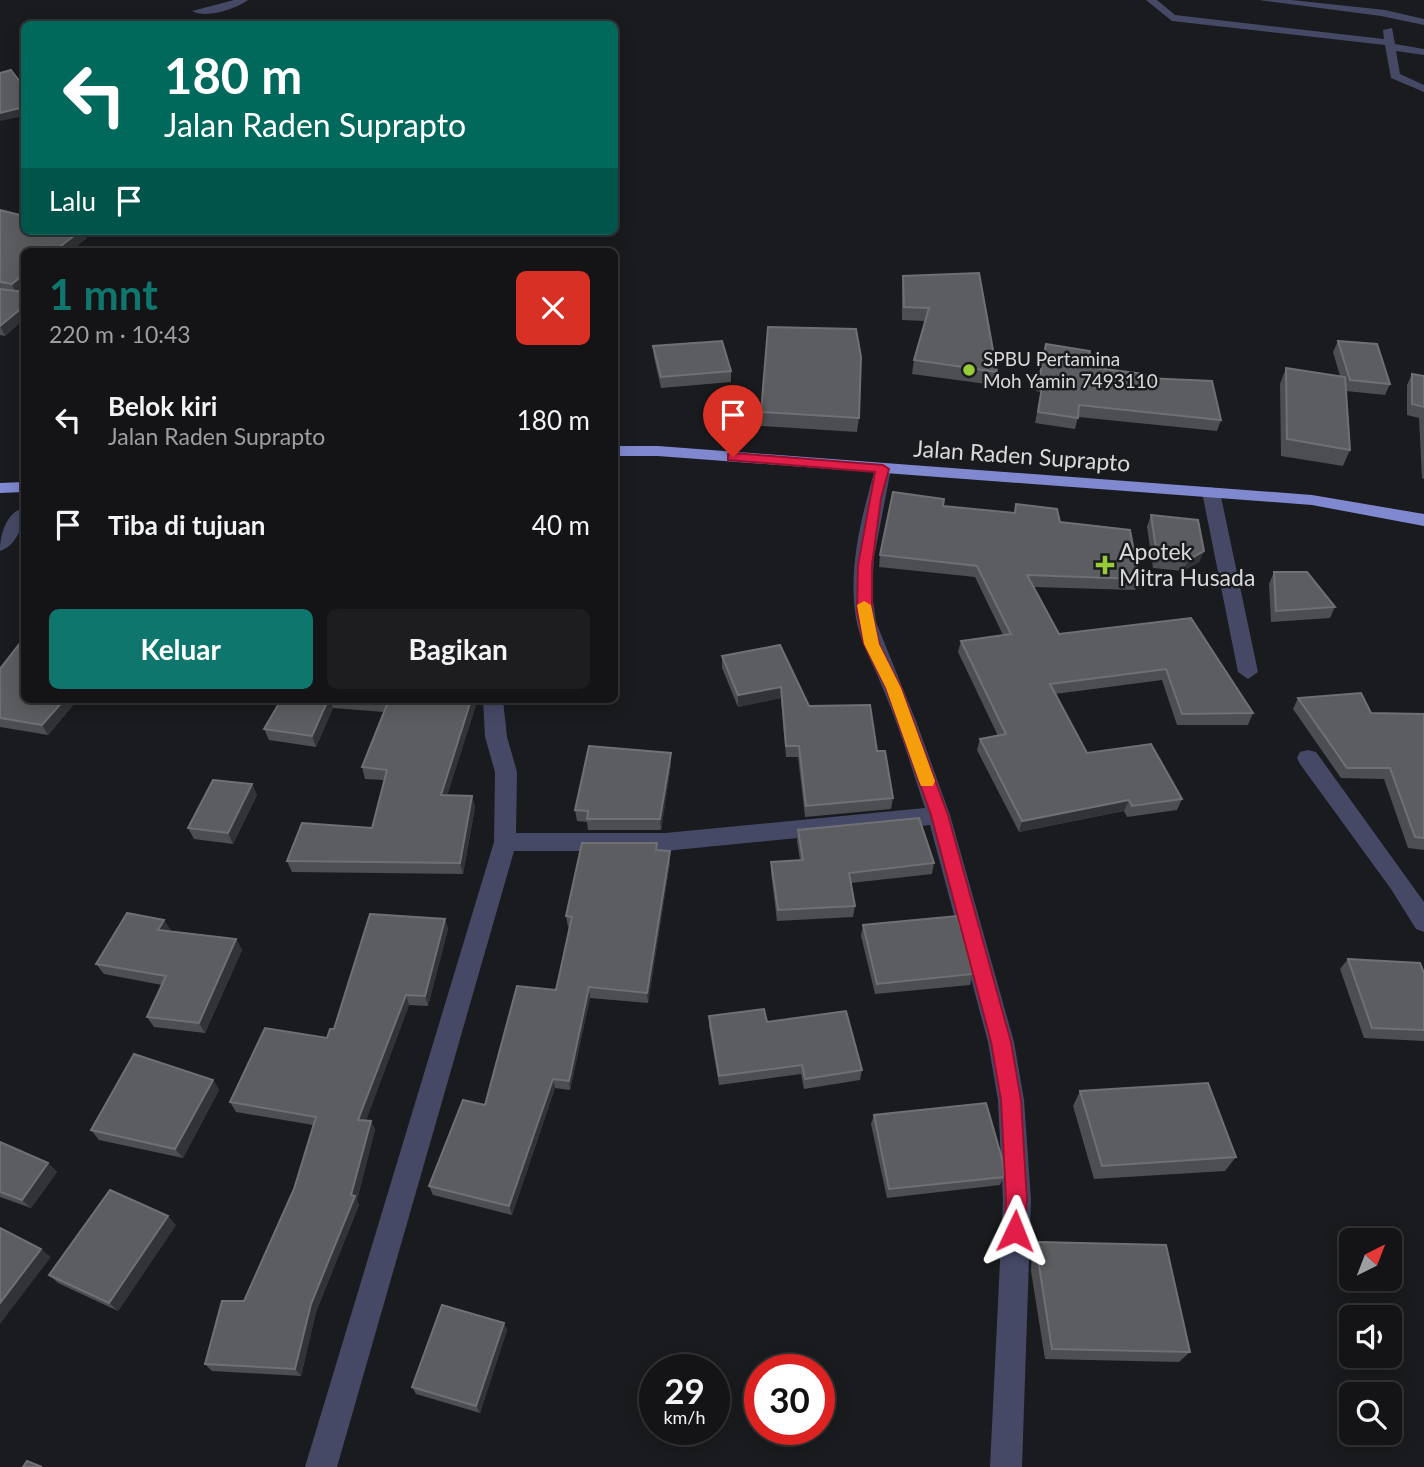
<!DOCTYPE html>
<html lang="id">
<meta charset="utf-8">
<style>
body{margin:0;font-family:Lato,sans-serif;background:#1d1d1f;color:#f1f3f6;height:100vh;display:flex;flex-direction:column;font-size:26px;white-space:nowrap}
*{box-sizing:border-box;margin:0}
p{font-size:23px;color:#9d9ea1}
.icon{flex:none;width:38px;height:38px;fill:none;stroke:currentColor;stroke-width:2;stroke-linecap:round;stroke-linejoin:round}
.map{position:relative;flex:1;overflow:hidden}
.side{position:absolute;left:21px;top:248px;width:597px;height:455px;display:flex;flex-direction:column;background:#141416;border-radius:10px;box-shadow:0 4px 18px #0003,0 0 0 2px #333335}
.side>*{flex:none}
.banner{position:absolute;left:21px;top:21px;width:597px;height:214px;border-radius:10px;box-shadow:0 4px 18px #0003,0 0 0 2px #333335;background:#00695c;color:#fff;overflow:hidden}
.needle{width:46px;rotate:42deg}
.buttons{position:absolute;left:1339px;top:1228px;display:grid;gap:14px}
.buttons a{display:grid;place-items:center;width:63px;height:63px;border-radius:10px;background:#141416;box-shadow:0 4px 18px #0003,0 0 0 2px #333335;font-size:35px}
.speed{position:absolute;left:639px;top:1354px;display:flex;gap:14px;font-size:35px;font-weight:700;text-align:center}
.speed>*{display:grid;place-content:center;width:91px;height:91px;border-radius:50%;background:#141416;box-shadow:0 4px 18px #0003,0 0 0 2px #333335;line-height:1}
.speed small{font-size:18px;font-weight:400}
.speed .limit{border:10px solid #d22;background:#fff;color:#111}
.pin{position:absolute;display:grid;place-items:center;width:60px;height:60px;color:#fff;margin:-72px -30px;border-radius:50% 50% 50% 0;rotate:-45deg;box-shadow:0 0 7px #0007}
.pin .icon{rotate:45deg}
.me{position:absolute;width:77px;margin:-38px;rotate:2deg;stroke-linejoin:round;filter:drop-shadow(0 0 5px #0008)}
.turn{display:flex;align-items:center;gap:24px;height:147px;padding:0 28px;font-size:32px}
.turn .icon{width:91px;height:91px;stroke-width:2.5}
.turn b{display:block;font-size:49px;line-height:60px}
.then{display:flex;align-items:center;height:66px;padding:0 28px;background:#0003;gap:14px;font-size:26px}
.round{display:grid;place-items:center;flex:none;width:74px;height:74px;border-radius:10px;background:#1d1d1f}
.overview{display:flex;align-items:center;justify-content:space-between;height:119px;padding:0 28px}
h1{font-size:42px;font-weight:700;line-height:52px;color:#0f766e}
.button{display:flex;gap:14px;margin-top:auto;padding:14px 28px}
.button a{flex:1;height:80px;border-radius:10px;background:#0f766e;color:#fff;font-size:28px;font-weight:700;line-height:80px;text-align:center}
.button a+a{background:#1d1d1f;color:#f1f3f6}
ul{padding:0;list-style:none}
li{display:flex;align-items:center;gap:21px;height:105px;padding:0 28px}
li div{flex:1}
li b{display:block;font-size:26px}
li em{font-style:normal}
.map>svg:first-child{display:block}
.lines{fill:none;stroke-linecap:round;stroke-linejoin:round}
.street{fill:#454966;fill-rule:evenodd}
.highway{fill:#8089d0;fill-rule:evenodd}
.wall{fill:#4d4e52}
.shaded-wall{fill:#323337}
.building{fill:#5c5d60;stroke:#707074;stroke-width:2}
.route{fill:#e11d48;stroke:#92132f;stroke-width:2}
.slow{fill:#f59e0b}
.poi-dot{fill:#97cc39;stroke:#1a1b1e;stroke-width:2.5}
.labels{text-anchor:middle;stroke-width:5;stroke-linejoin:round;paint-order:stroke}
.far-poi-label{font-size:19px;fill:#dadadd;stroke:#1a1b1e;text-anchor:start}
.street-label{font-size:23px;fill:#dadadd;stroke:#1a1b1e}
.poi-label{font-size:23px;fill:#dadadd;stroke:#1a1b1e;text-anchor:start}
</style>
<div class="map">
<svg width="1424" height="1467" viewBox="0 0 1424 1467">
<rect width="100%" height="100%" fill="#1a1b1e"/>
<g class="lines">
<path class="street" d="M234,0H248C236,9 206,19 192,11Z
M1146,0H1157L1175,15L1384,39L1383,30L1392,28L1395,44L1424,49V55L1396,51L1400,74L1424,85V92L1391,78L1385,45L1172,21Z
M1259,0H1291L1385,10L1424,19V25L1381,16Z
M883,464L891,469L874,557L872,593L876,622L916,721L950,815L1014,1042L1024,1100L1031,1200L1022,1467H990L1003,1200L998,1100L988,1042L930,825L665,851H514L337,1467H305L494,842L495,772L485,737L483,700H503L507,737L517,772L516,833H665L925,808C912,769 900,729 884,691C874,665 858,640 855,611C849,564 862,515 875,469Z
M1211,487L1220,492L1258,672L1248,679L1238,672L1202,492Z
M24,508C25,523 17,546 0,551C0,535 6,512 24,508Z
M1308,750L1316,752L1424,902V932L1416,929L1391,889L1300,764L1297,758L1300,752Z"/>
<path class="highway" d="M614,446H658L1312,495L1424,514V526L1312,505L658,456H614Z
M24,482V492L0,493V483Z"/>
</g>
<path class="wall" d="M0,210L87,238L69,252H24V288L19,292H24V319L5,336L0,335Z
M903,276L997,372L994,385L912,374L914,360L925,321L902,320V289Z
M1338,341L1390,384L1385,395L1346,391L1350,450L1343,466L1281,456L1280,384L1286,368L1340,376L1333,352Z
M1046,344L1088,367L1145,378L1221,420L1217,431L1078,417L1075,429L1035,423L1041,392L1036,391Z
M653,346L731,371V382L661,388L654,357Z
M1412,374L1424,376V479L1422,478L1419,418L1407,415V385Z
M761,412L859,418L857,432L761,426Z
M1016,504L1060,522L1139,579L1135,590L1034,587L1059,634L1191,618L1253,713L1248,725H1177L1162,680L1055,694L1087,753L1182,799L1177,810L1127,817L1124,811L1019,832L977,750L980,739L998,736L958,652L961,641L1003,635L975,577L879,567L880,555L943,506L1014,513Z
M1151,515L1204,551L1199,562L1183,571L1153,568L1147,527Z
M1274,572L1335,607L1330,618L1271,622L1269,584Z
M722,656L809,706L877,751L893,798L891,809L805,817L798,757H786L781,698L738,707L722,668Z
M0,669L24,700L74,704L48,735L0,727Z
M1298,698L1371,713L1424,714V850L1408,848L1384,779L1341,778L1293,709Z
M281,700H476L477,702L447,795L472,796L475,807L463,874L292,872L287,861L372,828L384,780L365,779L362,767L384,712L333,708L316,747L269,740L264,729Z
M671,764L661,830H588L587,822L577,821L575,810Z
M252,784L257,795L233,844L194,839L188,828Z
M798,830L934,863L932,874L851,883L855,906L853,917L777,921L771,872V862L800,860L797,841Z
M657,843V850L670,862L648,1003L590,998L570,1090L555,1088L512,1215L433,1195L429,1186L485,1105L556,990L569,927H568L566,916Z
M445,919L448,929L428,1006L409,1005L366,1120L371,1121L375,1130L357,1200L359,1205L316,1312L301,1376L212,1371L205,1364L244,1301L294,1189L313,1125L236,1112L230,1102L327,1038Z
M863,925L973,974L970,985L875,994L861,936Z
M171,930L170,932L236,939L242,950L205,1033L154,1027L147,1017L162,985L104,974L96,964Z
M1348,959L1424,973V1041L1364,1038L1340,969Z
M709,1016L767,1022L862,1070L860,1080L804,1089L801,1074L719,1085L709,1026Z
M213,1080L219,1090L183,1158L99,1140L91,1130Z
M1080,1091L1236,1157L1225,1171L1094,1179L1073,1106Z
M874,1115L1004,1177L1000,1185L887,1198L871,1124Z
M0,1142L48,1163L57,1172L31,1208L0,1197Z
M176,1225L118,1311L58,1283L49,1275Z
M1039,1242L1190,1352L1179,1362L1045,1359L1031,1271L1032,1254Z
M504,1323L507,1330L480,1413L416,1394L412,1387Z"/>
<path class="shaded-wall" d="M24,107V116L0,121V113Z
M80,231H84L87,238L69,252H53Z
M24,274V288L16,294L12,284Z
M24,306V319L5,336L0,326Z
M1204,551L1199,562L1183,571L1188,560Z
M781,687V698L738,707V695Z
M64,700H72L74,704L48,735L42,725Z
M328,700H331L333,708L316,747L312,736Z
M471,700H476L477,702L444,806L441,795Z
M671,753V764L661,830L660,819Z
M252,784L257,795L233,844L228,833Z
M472,796L475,807L463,874L460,863Z
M1129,800L1124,811L1019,832L1022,821Z
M670,851V862L648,1003L647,993Z
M445,919L448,929L428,1006L425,996Z
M164,920L171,930L165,941L158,930Z
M236,939L242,950L205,1033L199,1023Z
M589,987L590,998L570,1090L569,1081Z
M406,995L409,1005L363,1129L358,1120Z
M553,1079L555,1088L512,1215L509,1206Z
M213,1080L219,1090L183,1158L175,1149Z
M371,1121L375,1130L357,1200L359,1205L316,1312L301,1376L295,1369L311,1304L351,1195Z
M48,1163L57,1172L31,1208L22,1200Z
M168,1216L176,1225L118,1311L109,1303Z
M41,1249L51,1257L0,1324V1303Z
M504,1323L507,1330L480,1413L476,1406Z"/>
<path class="building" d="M11,70L24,87V107L0,113V73Z
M0,210L24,216V231H80L53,252H24V274L12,284L0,282Z
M979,273L997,372L914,360L929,308L904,307L903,276Z
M0,289L24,292V306L0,326Z
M768,327L856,329L861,357L859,418L761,412Z
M722,341L731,371L661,377L653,346Z
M1338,341L1377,344L1390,384L1350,380Z
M1046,344L1090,351L1088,367L1144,374L1145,378L1212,381L1221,420L1079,405L1078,418L1038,412L1043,381L1039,380Z
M1286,368L1345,377L1350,450L1287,439Z
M1412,374L1424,376V407L1412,404Z
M893,492L944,499L943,506L1015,513L1016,504L1057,509L1060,522L1130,530L1139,579L1027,575L1059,634L1191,618L1253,713L1182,714L1166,669L1050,684L1087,753L1151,744L1182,799L1132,806L1129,800L1022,821L980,739L1006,734L961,641L1011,634L977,566L880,555Z
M1151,515L1198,520L1204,551L1188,560L1157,556Z
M1274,572H1307L1335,607L1276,611Z
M24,638V700H64L42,725L0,718V669Z
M780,645L809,706L870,705L877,751H885L893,798L806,806L799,746H786L781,687L738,695L722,656Z
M1361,693L1371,713L1424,714V838L1415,837L1390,768H1347L1298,698Z
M281,700H328L312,736L264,729Z
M369,700H471L441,795L472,796L460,863L287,861L302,823L372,828L387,770L362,767L388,702Z
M589,746L671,753L660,819H587L588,811L575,810Z
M213,780L252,784L228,833L188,828Z
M919,818L934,863L849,873L855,906L778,910L771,862L803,860L798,830Z
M582,843H657L656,850L670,851L647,993L589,987L569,1081L553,1079L509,1206L429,1186L463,1100L485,1105L517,986L556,990L572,917L566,916Z
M127,913L164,920L158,930L236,939L199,1023L147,1017L166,976L96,964Z
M370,914L445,919L425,996L406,995L358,1120L371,1121L351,1195L355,1196L311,1304L295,1369L205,1364L222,1301H244L294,1189L316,1117L230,1102L265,1028L327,1038L330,1029H334Z
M957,916L973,974L877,984L863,925Z
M1348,959L1420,963L1424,973V1030L1372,1028Z
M764,1009L767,1022L846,1011L862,1070L805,1079L802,1065L719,1076L709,1016Z
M134,1054L213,1080L175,1149L91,1130Z
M1208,1083L1236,1157L1102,1166L1080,1091Z
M986,1103L1003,1162L1004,1177L889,1189L874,1115Z
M0,1142L48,1163L22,1200L0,1192Z
M110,1190L168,1216L109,1303L49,1275Z
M0,1228L41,1249L0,1303Z
M1039,1242L1166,1245L1190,1352L1052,1349L1038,1259Z
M442,1305L504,1323L476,1406L412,1387Z
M27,1461L42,1467H23Z"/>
<path class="route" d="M733,453L883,465L889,469L881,498L872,565V611L879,644L901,688L948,815L1011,1042L1021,1100L1027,1200L1023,1238L1015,1241L1007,1238L1004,1231L1006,1200L1001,1100L991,1042L931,815L886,688L864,644L857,611L858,565L875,472L728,460V454Z"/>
<path class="slow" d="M864,601L871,605L879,644L901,688L935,781L933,786H921L919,781L886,688L864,644L857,605Z"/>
<g class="poi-dot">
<circle cx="969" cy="370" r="7"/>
<path d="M1101.5 554.5h7v7h7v7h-7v7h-7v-7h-7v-7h7z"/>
</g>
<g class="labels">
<g class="far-poi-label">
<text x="983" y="366">SPBU Pertamina<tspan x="983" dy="22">Moh Yamin 7493110</tspan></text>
</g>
<g class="street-label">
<text transform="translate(1022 456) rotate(4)" y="8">Jalan Raden Suprapto</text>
</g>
<g class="poi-label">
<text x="1119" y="560">Apotek<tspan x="1119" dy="26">Mitra Husada</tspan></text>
</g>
</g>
</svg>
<div class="buttons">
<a><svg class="needle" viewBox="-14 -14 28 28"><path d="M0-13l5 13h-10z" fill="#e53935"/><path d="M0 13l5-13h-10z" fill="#9d9ea1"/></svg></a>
<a><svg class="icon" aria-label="sound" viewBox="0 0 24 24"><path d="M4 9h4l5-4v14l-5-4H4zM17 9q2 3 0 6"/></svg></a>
<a><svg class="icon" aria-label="search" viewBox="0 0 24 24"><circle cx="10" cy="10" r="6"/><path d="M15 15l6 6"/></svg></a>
</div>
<div class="speed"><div>29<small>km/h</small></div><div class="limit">30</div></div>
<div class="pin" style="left:733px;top:457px;background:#d93025"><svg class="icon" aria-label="arrive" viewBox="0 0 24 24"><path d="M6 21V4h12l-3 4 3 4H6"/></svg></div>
<svg class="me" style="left:1015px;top:1231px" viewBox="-20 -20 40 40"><path d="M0-17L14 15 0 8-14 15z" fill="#e11d48" stroke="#fff" stroke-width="4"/></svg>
<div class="banner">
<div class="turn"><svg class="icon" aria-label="left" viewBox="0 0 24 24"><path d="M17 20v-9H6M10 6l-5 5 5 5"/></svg><div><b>180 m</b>Jalan Raden Suprapto</div></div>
<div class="then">Lalu<svg class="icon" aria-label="arrive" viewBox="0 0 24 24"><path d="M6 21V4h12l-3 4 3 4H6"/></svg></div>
</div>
<section class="side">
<div class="overview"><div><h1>1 mnt</h1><p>220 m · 10:43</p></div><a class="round" style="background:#d93025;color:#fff"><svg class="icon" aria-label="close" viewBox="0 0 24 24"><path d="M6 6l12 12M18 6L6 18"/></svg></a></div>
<ul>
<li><svg class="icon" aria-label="left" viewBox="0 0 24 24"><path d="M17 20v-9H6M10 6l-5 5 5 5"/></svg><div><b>Belok kiri</b><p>Jalan Raden Suprapto</p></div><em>180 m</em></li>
<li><svg class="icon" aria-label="arrive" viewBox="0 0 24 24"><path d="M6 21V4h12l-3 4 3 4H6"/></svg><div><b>Tiba di tujuan</b></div><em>40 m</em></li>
</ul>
<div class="button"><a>Keluar</a><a>Bagikan</a></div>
</section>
</div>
